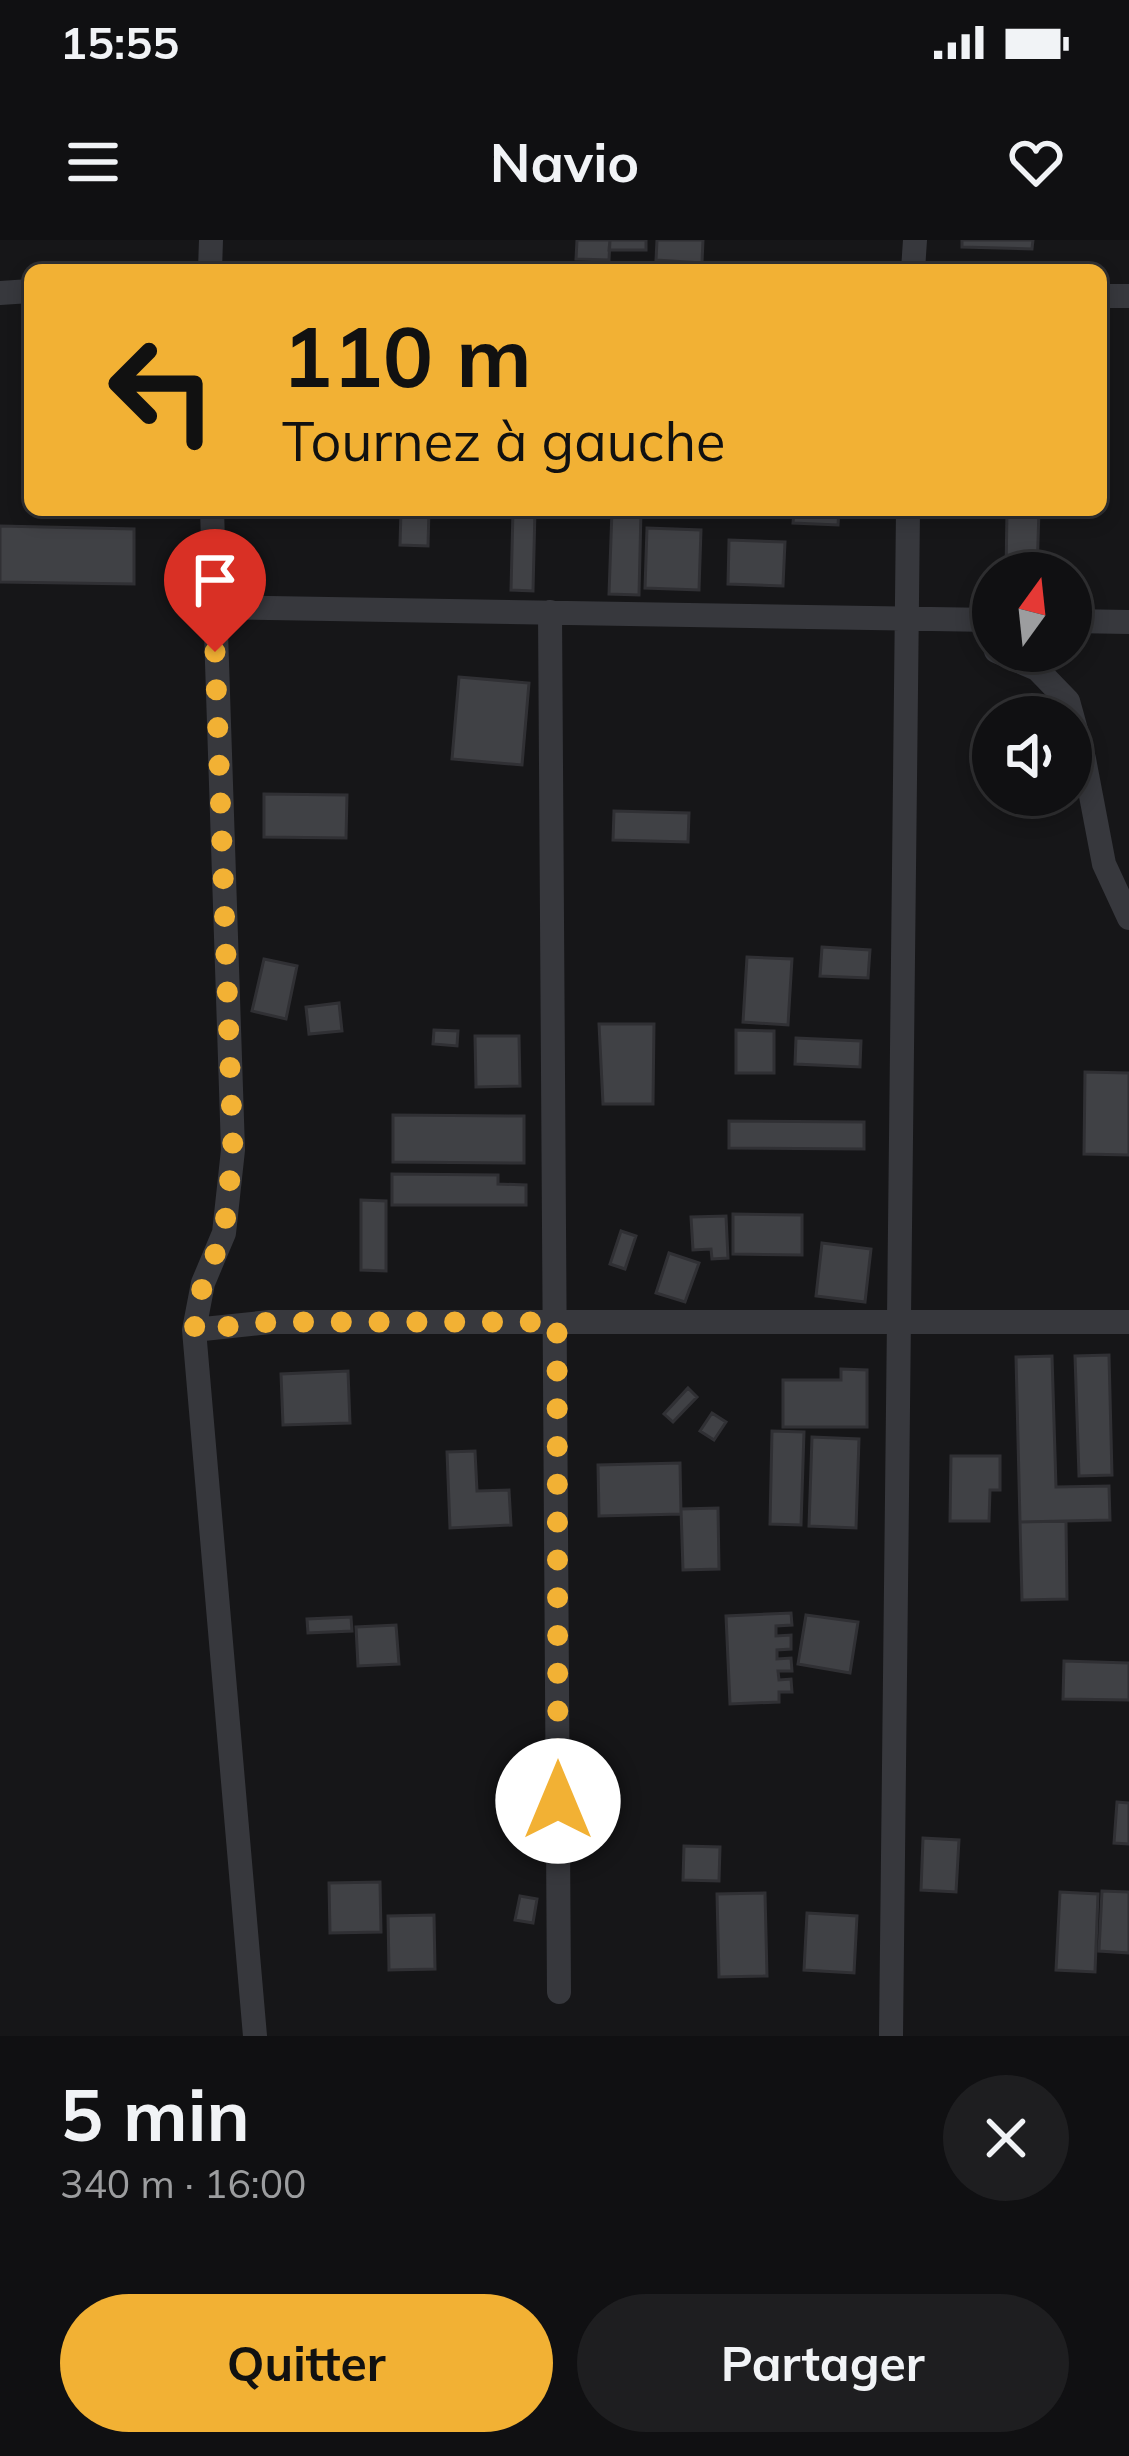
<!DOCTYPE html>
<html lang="fr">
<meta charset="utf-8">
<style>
body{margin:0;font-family:Mulish,sans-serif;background:#1e1e20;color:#f1f3f6;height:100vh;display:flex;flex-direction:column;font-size:45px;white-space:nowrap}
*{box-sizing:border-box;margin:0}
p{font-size:39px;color:#9c9d9f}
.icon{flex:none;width:66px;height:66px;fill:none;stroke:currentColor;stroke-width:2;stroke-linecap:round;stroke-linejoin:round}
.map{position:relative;height:1796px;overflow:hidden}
.details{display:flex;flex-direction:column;background:#101012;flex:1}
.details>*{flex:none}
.banner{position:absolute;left:24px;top:24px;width:1083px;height:252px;border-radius:18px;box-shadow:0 6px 18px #0003,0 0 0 3px #303032;background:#f2b134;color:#111;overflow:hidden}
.needle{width:78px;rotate:15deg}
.tools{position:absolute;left:972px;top:312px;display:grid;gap:24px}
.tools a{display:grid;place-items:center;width:120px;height:120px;border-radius:50%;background:#101012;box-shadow:0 6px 18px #0003,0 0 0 3px #303032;font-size:60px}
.pin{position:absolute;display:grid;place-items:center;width:102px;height:102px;color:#fff;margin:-123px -51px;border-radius:50% 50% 50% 0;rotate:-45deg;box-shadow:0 0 12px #0007}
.pin .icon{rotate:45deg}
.me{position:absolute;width:132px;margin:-66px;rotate:0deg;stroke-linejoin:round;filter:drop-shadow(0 0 9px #0008)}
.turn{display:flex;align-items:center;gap:42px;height:252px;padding:0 60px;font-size:54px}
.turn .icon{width:156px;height:156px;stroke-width:2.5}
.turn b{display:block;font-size:84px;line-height:102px}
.round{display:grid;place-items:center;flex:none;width:126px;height:126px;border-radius:63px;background:#1e1e20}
.head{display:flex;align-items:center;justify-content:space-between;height:204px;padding:0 60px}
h1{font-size:72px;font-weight:700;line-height:90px}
.cta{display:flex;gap:24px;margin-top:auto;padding:24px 60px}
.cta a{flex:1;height:138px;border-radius:72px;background:#f2b134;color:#111;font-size:48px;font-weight:700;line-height:138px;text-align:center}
.cta a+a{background:#1e1e20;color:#f1f3f6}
.status{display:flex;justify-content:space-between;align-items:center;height:84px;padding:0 60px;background:#101012;direction:ltr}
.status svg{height:33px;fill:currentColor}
header{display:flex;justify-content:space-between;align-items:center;height:156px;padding:0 60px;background:#101012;font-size:54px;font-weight:700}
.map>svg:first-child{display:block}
.building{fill:#404145;stroke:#303034;stroke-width:3}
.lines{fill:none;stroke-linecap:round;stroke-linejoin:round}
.minor{stroke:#37383d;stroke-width:24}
.route{stroke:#f2b134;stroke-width:21;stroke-dasharray:0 37.8}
</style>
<div class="status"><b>15:55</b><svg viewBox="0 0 49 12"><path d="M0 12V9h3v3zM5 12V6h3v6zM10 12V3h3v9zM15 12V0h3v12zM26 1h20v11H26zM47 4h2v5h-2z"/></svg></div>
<header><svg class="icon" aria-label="menu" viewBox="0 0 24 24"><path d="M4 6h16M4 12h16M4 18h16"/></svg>Navio<svg class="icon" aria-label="heart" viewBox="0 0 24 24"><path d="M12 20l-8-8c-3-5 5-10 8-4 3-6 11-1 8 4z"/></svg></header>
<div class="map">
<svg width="1129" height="1796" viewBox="0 0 1129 1796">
<rect width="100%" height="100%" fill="#161618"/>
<path class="building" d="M577,0H610L609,20L576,19Z
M610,0H646V10H609Z
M657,0H703L702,23L656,20Z
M962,0H1033L1032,9L962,7Z
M401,270H429L428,306L400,305Z
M513,270H535L533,351L511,350Z
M612,270L641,271L639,355L609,354Z
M794,270H839L838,285L793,283Z
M1007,270H1039L1037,333H1006Z
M0,286L134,289V344L0,342Z
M647,288L701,290L699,350L645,348Z
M729,300L785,302L783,346L728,344Z
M459,437L529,443L522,525L452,519Z
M264,554L347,555L346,598L264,597Z
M614,571L689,573L688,602L613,600Z
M822,707L870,710L868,738L820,736Z
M747,717L792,719L788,785L743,782Z
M264,719L297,726L286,779L252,771Z
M339,763L342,791L309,794L306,767Z
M599,784H654L653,864H603Z
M434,790L458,791L457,806L433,804Z
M736,790L774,791V833H736Z
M475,796H519L520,846L476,847Z
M796,798L861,801L860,827L795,824Z
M1085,832L1129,833V915L1084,914Z
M393,875L524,876V923L393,922Z
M729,881L864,882V909L729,908Z
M392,934L498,935V944L526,945V965H392Z
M361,960L386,961V1031L361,1030Z
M733,974L802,975V1015L733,1014Z
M726,976L728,1018L712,1019L711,1009L693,1010L691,977Z
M621,991L636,996L625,1029L610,1024Z
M822,1003L871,1009L865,1062L816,1056Z
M669,1013L699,1023L685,1062L656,1053Z
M1109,1115L1112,1235L1079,1236L1075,1116Z
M1052,1116L1056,1247L1109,1246L1110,1280L1020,1282L1016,1117Z
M841,1129L867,1130V1187H783V1140H841Z
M348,1131L350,1183L283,1185L281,1134Z
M688,1148L697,1157L673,1182L664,1174Z
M712,1173L726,1182L714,1200L700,1191Z
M772,1191L804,1192L801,1285L770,1284Z
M812,1197L859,1199L856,1288L809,1286Z
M475,1211L477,1251L509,1250L511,1285L450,1288L447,1212Z
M951,1216H1000V1250H990L989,1281H950Z
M680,1223L681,1274L599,1276L598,1225Z
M718,1268L719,1329L683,1330L681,1269Z
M1066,1281L1067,1359L1022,1360L1020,1282Z
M791,1373L792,1385L776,1386V1396L791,1395V1409L777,1410V1419L791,1418L792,1431H778L779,1440L791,1439L792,1452H779V1462L730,1464L726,1376Z
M806,1375L858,1382L850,1433L798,1424Z
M351,1377L352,1391L308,1393L307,1379Z
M396,1385L399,1424L358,1426L356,1387Z
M1064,1421L1129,1423V1460L1063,1459Z
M1117,1562L1129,1563V1604L1114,1603Z
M923,1598L959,1600L956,1652L921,1650Z
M684,1606L720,1607L719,1641L683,1640Z
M380,1642L381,1692L330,1693L329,1643Z
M1102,1651L1129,1652V1713L1099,1711Z
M1060,1652L1098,1654L1095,1732L1056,1730Z
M765,1653L767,1736L719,1737L717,1654Z
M520,1656L537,1659L533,1683L515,1680Z
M807,1673L857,1676L854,1733L804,1730Z
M434,1675L435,1729L389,1730L388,1676Z"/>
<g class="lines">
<path class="minor" d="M210,30L211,0
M913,30L915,0
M0,53L30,51
M1101,56H1129
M212,270L233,910L224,993L203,1043L194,1090L255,1796
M213,367L993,380
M550,372L559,1752
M1071,381L1129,382
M996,411L1037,429L1068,461L1084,519L1104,624L1129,678
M194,1090L270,1082H1129
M891,1796L908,270"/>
</g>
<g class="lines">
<path class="route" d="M215,412L233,910L224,993L203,1043L194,1090L270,1082H557L558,1561"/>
</g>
</svg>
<div class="tools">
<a><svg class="needle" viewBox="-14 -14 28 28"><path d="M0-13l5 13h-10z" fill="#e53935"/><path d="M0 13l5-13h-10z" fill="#9c9d9f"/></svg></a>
<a><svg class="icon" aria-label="sound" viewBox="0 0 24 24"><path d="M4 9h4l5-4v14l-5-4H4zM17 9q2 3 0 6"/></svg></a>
</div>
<div class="pin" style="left:215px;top:412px;background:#d93025"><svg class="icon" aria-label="arrive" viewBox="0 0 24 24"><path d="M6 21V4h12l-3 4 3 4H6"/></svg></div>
<svg class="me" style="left:558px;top:1561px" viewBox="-20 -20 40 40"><circle r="19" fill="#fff"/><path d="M0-13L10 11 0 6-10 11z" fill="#f2b134"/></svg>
<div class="banner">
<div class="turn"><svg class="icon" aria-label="left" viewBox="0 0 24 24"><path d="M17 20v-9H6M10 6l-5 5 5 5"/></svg><div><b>110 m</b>Tournez à gauche</div></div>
</div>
</div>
<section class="details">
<div class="head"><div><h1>5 min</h1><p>340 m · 16:00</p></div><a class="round"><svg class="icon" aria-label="close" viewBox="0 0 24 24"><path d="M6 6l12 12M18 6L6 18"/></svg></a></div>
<div class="cta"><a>Quitter</a><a>Partager</a></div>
</section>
